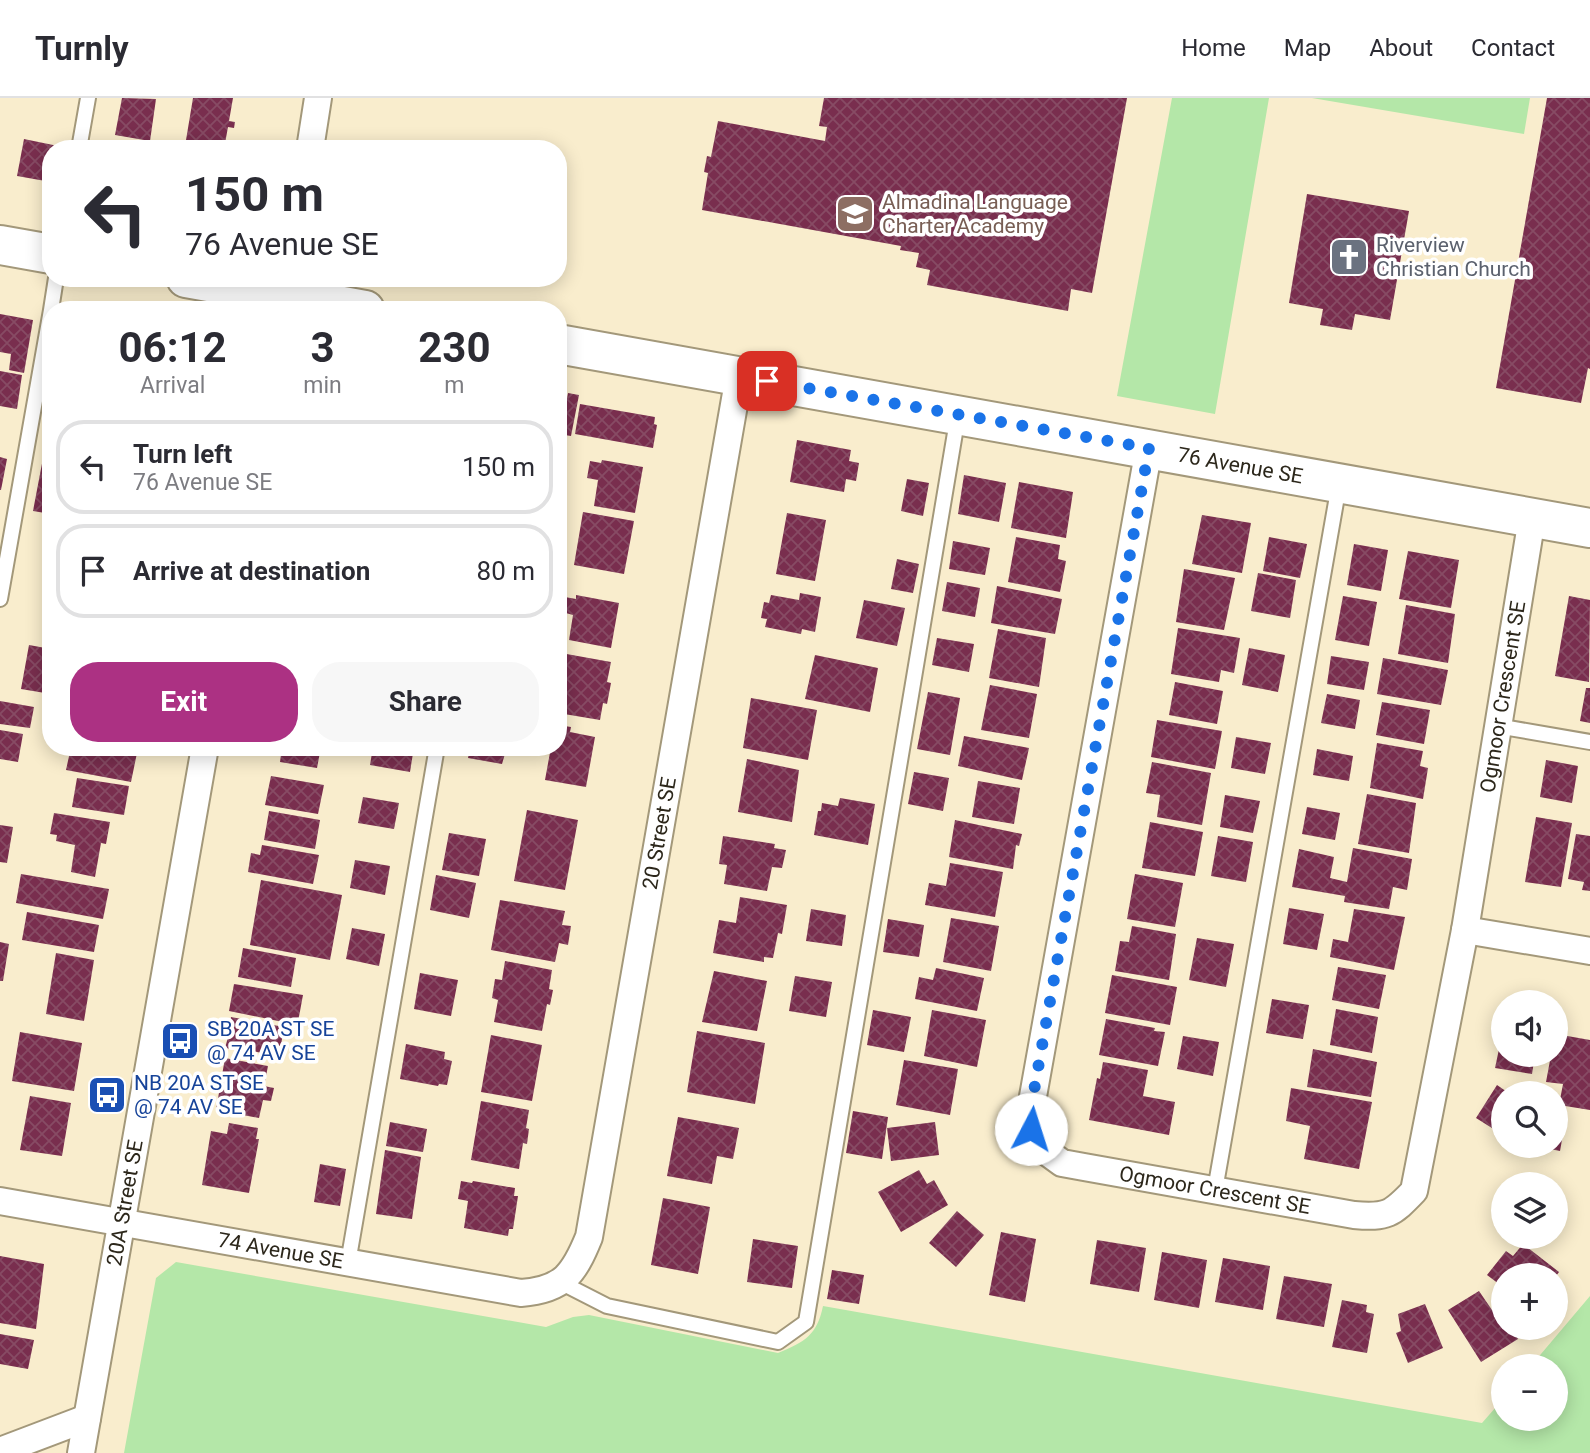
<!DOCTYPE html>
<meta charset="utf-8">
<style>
body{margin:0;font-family:Roboto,sans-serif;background:#f7f7f7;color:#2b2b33;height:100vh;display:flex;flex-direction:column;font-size:26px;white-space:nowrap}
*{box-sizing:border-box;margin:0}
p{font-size:23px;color:#7c7c81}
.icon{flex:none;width:38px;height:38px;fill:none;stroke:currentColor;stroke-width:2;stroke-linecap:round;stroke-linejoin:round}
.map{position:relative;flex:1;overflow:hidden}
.sheet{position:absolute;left:42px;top:203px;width:525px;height:455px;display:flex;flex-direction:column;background:#fff;border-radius:28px;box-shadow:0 4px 18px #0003}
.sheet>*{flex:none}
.guide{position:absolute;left:42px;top:42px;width:525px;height:147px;border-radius:28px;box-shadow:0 4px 18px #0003;background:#fff;color:#2b2b33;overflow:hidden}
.buttons{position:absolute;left:1491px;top:892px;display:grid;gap:14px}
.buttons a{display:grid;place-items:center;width:77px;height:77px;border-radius:50%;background:#fff;box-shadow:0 4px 18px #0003;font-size:35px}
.pin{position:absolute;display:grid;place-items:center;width:60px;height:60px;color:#fff;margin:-30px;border-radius:14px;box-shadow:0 4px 10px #0006}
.me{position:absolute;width:77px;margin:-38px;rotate:5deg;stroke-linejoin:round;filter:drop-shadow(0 0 5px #0008)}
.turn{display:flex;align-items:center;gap:24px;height:147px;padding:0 28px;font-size:32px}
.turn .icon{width:91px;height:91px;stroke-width:2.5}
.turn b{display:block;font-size:49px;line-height:60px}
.eta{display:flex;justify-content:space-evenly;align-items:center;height:119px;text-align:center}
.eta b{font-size:42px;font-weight:700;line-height:49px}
.button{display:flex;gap:14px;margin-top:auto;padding:14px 28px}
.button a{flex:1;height:80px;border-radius:28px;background:#ac3183;color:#fff;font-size:28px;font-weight:700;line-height:80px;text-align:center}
.button a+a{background:#f7f7f7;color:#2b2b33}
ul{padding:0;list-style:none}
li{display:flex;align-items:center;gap:21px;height:94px;margin:0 14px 10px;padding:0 14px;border:4px solid #e1e1e2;border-radius:28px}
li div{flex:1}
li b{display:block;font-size:26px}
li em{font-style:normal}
header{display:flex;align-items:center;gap:42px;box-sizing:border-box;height:98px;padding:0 35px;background:#fff;border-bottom:2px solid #e1e1e2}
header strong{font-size:33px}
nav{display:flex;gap:38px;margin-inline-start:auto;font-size:24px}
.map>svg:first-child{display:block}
.green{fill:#b4e7a8}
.building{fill:url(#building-cross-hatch)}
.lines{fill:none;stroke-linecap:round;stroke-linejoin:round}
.lane-casing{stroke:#a3987a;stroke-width:18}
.street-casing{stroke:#a3987a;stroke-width:30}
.secondary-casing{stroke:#a3987a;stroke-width:42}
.lane{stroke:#fff;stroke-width:14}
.street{stroke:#fff;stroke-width:26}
.secondary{stroke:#fff;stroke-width:38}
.route{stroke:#1a73e8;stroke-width:12;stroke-dasharray:0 21.6}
.labels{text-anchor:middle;stroke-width:7;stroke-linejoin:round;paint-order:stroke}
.education-label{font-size:21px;fill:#785e54;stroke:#fff;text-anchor:start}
.worship-label{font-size:21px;fill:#5b616d;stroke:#fff;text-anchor:start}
.street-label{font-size:21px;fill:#2c271b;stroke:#fff}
.transit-label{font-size:21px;fill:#164399;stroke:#fff;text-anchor:start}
</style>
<header>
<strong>Turnly</strong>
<nav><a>Home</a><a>Map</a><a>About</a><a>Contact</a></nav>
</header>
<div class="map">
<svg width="1590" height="1355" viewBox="0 0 1590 1355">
<defs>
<pattern id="building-cross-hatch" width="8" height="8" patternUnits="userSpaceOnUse" patternTransform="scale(1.75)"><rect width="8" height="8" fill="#792e4e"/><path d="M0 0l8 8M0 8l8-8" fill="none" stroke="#874b64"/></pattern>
</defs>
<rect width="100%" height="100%" fill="#f9edcd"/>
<path class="green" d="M1172,0H1269L1215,316L1117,298Z
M1312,0H1530L1524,36Z
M176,1164L546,1229L573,1219L589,1217L778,1255C805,1244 817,1237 823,1208L1482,1325L1503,1301V1321H1556V1269H1530L1590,1198V1355H124L156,1180Z"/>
<path class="building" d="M122,0L156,1L150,43L115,37Z
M193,0H233L229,23L235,24L234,30L228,29L224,51L185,48Z
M824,0H1127L1092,195L1071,191L1068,213L927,187L930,172L916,169L919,155L900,152L901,148L702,112L708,75L704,74L707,58L711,59L718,23L825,43L827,29L819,28Z
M1547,0H1590V271L1588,270L1581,305L1496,290Z
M24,41L58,48V51H51V84L17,78Z
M1307,96L1409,113L1390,222L1355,216L1352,232L1320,227L1323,211L1289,205Z
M0,216L33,222L24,275L9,272L11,256L0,254Z
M0,273L22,277L17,311L0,308Z
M568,295L579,297L571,338L558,336V305L566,306Z
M580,306L655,319L654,326L657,327L653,350L575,336Z
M797,342L851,352L849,363L859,365L856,383L846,381L844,394L790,384Z
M44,355L51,356V416L33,413Z
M0,359L7,361L1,392H0Z
M602,362L643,369L635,415L594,408L598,382L587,380L590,363L601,365Z
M964,377L1006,385L999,424L958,416Z
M907,381L929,385L923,418L901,413Z
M1019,384L1073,394L1066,440L1011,430Z
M583,414L634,423L624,476L574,467Z
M787,415L826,422L815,483L776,476Z
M1202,417L1251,425L1242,475L1192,466Z
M1016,439L1060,447L1058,461L1066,463L1060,494L1008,484Z
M1269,439L1307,446L1300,480L1263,473Z
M953,443L990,450L985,477L949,471Z
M1354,446L1388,452L1381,493L1347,487Z
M1408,453L1459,462L1451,510L1399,501Z
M897,461L919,466L913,495L891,491Z
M1184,471L1235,480L1224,532L1176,524Z
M1258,475L1296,482L1290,520L1251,513Z
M947,484L980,490L975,519L942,513Z
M997,488L1062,501L1055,536L991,525Z
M800,495L821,499L815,534L802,531L801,536L765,529L767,521L761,520L764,504L769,505L771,497L799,502Z
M576,497L619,505L611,550L569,542L573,517L562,514L565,499L576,501Z
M1343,498L1377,504L1369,548L1335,542Z
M1569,498L1590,502L1589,584L1555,578Z
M864,502L905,510L897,548L856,540Z
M1406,507L1455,516L1448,565L1398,556Z
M1178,530L1240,540L1234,575L1221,572L1219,584L1171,576Z
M998,531L1046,540L1039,589L989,580Z
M937,540L974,546L969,574L932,567Z
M29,547L51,551V596L21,591Z
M1249,550L1285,557L1278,594L1242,587Z
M561,555L611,564L607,584L611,585L607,606L603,605L600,622L558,615V570Z
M815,557L878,570L870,614L805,601Z
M1331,558L1369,564L1364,592L1327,586Z
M1383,560L1448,572L1441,607L1377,596Z
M1175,584L1223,593L1217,626L1169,617Z
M990,587L1037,596L1029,640L981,632Z
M1586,590H1590V625L1580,623Z
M928,594L960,600L950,657L917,651Z
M1327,596L1360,602L1355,631L1321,625Z
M751,600L817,612L808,662L743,650Z
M0,603L34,609L30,630L0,626Z
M1382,604L1430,612L1424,646L1376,637Z
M1157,622L1222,633L1215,671L1151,659Z
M558,627L571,629L570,634L595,639L586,689L545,682L551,649H558Z
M0,632L23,636L18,664L0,661Z
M964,638L1029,650L1022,682L958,668Z
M1236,639L1271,645L1265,676L1231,670Z
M1377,645L1423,653L1420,668L1428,670L1423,701L1370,690Z
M71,649H105L137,655L131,684L66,672Z
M282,649H321L317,670L280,664Z
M373,649H414L410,674L370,667Z
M465,649H507L502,666L468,660L470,651Z
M1317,651L1353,658L1349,683L1313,677Z
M747,661L799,672L792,724L738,714Z
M1546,662L1578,668L1572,705L1540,699Z
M1152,664L1211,675L1202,727L1157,719L1160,697L1146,695Z
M914,674L949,680L943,713L908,706Z
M271,678L324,687L318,716L265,707Z
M77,680L129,688L124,717L72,709Z
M978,683L1020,690L1014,726L972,719Z
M1367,696L1416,705L1409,755L1358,746Z
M1225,697L1260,703L1253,735L1220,729Z
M363,699L399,705L394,731L358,725Z
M840,700L875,706L868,747L814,737L818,713H821L822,705L838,708Z
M1307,709L1340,715L1335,742L1302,736Z
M527,712L578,722L565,792L514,783Z
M269,713L320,722L315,751L264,742Z
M54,715L110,724L106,746L101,745L95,779L71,774L75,747L56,743L57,737L50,736Z
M1536,719L1572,725L1561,789L1525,784Z
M955,722L1022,736L1019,748L1016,747L1013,771L949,759Z
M1150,724L1203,734L1195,778L1142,770Z
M0,727L13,729L7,765L0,764Z
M449,735L486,741L479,778L442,772Z
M1576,736L1590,738V793L1582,792L1584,784L1568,781Z
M723,738L775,746L774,750L786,752L782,770L772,769L767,793L724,786L727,767L719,766Z
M1218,738L1253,744L1246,784L1211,778Z
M262,747L319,757L313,786L248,774L251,755L260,757Z
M1353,750L1412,761L1407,792L1393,789L1389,811L1344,804L1345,798L1292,789L1299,751L1334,759L1330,780L1347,784Z
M355,762L390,768L385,797L350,790Z
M950,765L1003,774L995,819L925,807L929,785L946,788Z
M21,776L109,791L103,821L16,805Z
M1135,776L1183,785L1175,829L1127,821Z
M436,777L476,785L469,820L430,812Z
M261,782L342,797L330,862L250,847Z
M740,799L787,807L782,836L778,835L773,860L764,859V864L713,855L719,822L736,825Z
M500,802L565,813L562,827L571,828L568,847L559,845L555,864L491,852Z
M1289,810L1324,816L1317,852L1283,846Z
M811,811L846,817L842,848L806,843Z
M1354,811L1405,819L1394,872L1330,859L1333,841L1348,844Z
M27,814L99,827L94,854L22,842Z
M951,820L999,828L991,873L943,864Z
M888,821L924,827L919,859L883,854Z
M1132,828L1176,836L1169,882L1115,873L1120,843L1129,844Z
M352,830L385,836L379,868L346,861Z
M1197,840L1234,846L1226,889L1189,882Z
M0,844L9,846L3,883H0Z
M243,850L296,860L291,889L238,879Z
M56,855L94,862L84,923L46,916Z
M505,863L552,872L549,891L553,892L550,907L547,906L542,933L494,924L498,902L492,900L495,881L502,882Z
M1338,869L1386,877L1379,911L1332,902Z
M936,870L984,880L977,913L915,901L919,879L933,882Z
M714,873L767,883L757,933L702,924Z
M420,875L458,882L451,918L414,911Z
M1112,877L1177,889L1170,927L1105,915Z
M795,878L832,884L826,919L789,913Z
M234,886L303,897L298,924L283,922V924L229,913Z
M1272,901L1309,907L1303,941L1266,935Z
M1336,911L1378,919L1372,955L1330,947Z
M873,912L911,919L904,954L867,947Z
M932,912L986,922L977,969L924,958Z
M231,919L284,929L279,959L232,948V951L225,950L232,925H230Z
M1106,921L1155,930L1154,933L1165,934L1158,968L1099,957Z
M697,933L765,945L755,1006L687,994Z
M20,934L82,945L74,993L12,983Z
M1556,936L1590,942V1012L1559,1007L1563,986L1546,984L1551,957H1556Z
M491,937L542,947L532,1003L481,994Z
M1502,937L1503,957H1535L1532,976L1495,970Z
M1183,938L1219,944L1213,978L1177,971Z
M406,946L445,954L444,961L452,963L447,987L439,986L438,988L400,981Z
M1313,951L1377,964L1371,999L1307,989Z
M225,960L268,968L264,988L274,990L271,1003L263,1002L259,1020L216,1012Z
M904,962L958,971L950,1017L896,1007Z
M1103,964L1148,972L1143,998L1175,1004L1169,1037L1089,1022L1097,980L1100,981Z
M1497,987L1510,996H1503V1037L1476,1020Z
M1291,990L1372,1004L1359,1071L1304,1061L1310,1028L1286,1023Z
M30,998L71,1005L62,1058L20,1052Z
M481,1003L529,1012L526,1030L529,1031L527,1046L523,1045L519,1071L471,1062Z
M1556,1012L1567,1014L1560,1053L1545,1050L1556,1048Z
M853,1013L888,1019L882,1061L846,1055Z
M678,1019L739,1030L733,1061L717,1058L712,1086L667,1078Z
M390,1024L427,1031L423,1054L386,1048Z
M935,1024L939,1057L891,1063L887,1030Z
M229,1025L258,1030L256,1041H259L249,1095L202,1087L211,1033L227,1036Z
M385,1052L421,1059L412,1121L376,1116Z
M320,1066L346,1071L340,1108L314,1104Z
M919,1072L927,1086L934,1082L948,1107L901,1134L878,1094Z
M461,1083L472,1085L473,1083L515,1090L514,1098H518L513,1131H509L508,1138L464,1130L468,1103L458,1101Z
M663,1100L710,1109L698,1176L651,1167Z
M957,1113L984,1137L956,1169L929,1145Z
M1001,1134L1036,1141L1025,1204L989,1197Z
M753,1141L798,1148L792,1190L747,1184Z
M1097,1142L1146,1150L1139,1194L1090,1186Z
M1523,1146L1559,1174L1556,1178H1503V1189L1487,1177L1506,1153L1513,1158Z
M1162,1154L1207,1162L1199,1210L1154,1202Z
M0,1158L44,1166L36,1231L0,1225Z
M1223,1160L1270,1168L1263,1212L1215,1204Z
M832,1172L864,1177L859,1206L827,1201Z
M1284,1178L1332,1186L1324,1229L1276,1221Z
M1479,1193L1492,1212L1498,1209L1503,1217V1230H1512L1518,1241L1481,1264L1448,1212Z
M1342,1202L1367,1207L1366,1214L1374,1216L1367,1255L1332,1249Z
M1425,1206L1443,1250L1408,1265L1396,1235L1401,1233L1398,1216Z
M0,1236L34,1242L28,1271L0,1266Z"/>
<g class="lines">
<defs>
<path id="lane" d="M79,51L88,0
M51,212L56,180
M0,501L51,212
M1497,628L1590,644
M1215,1092L1339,387
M348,1165L437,649
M560,1184L607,1208L778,1244L806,1224L958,317"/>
<g id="street">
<path d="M310,51L318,0"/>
<path id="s1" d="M1149,350L1032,1004L1031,1031L1040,1049L1062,1065L1084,1069L1354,1117C1387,1120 1392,1116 1414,1093L1465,832L1532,420"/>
<path d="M1465,832L1590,853"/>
<path id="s2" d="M0,1103L521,1195C563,1192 574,1176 589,1139L739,278"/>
<path d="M0,1353L87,1320"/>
<path id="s3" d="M81,1355L205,649"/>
</g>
<g id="secondary">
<path d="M0,147L51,156"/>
<path d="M186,180L365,212"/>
<path id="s4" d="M558,246L1590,430"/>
</g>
</defs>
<use href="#lane" class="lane-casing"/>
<use href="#street" class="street-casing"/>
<use href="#secondary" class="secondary-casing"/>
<use href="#lane" class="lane"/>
<use href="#street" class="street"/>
<use href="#secondary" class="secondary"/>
</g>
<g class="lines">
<path class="route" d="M767,283L1149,350L1032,1004L1031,1031"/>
</g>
<defs>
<symbol id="school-square" viewBox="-11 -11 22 22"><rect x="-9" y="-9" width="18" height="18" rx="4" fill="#8d6e63" stroke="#fff"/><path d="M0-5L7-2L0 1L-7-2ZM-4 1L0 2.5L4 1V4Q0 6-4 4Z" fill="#fff"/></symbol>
<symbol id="church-square" viewBox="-11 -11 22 22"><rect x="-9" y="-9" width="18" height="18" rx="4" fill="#6b7280" stroke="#fff"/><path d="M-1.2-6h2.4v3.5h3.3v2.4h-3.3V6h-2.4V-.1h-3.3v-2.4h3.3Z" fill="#fff"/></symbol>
<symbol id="bus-square" viewBox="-11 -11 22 22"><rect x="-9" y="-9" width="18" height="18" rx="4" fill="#1a4fb4" stroke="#fff"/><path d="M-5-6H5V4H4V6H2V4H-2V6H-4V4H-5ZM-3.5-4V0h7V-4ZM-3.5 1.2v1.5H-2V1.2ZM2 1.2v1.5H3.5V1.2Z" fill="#fff"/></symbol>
</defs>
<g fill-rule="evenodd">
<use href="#school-square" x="833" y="94" width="44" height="44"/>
<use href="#church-square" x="1327" y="137" width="44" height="44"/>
<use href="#bus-square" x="158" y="921" width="44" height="44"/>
<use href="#bus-square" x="85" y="975" width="44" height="44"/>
</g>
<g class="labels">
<g class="education-label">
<text x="882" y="111">Almadina Language<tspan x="882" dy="24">Charter Academy</tspan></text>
</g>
<g class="worship-label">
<text x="1376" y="154">Riverview<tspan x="1376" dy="24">Christian Church</tspan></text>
</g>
<g class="street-label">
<text dy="7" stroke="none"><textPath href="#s4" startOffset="693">76 Avenue SE</textPath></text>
<text dy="7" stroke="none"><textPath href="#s1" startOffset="1606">Ogmoor Crescent SE</textPath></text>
<text dy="7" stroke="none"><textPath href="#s2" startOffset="1034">20 Street SE</textPath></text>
<text dy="7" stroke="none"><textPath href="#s1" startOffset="894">Ogmoor Crescent SE</textPath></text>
<text dy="7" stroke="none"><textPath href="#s3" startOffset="254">20A Street SE</textPath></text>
<text dy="7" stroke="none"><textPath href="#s2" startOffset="285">74 Avenue SE</textPath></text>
</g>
<g class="transit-label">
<text x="207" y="938">SB 20A ST SE<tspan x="207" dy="24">@ 74 AV SE</tspan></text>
<text x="134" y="992">NB 20A ST SE<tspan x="134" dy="24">@ 74 AV SE</tspan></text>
</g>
</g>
</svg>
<div class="buttons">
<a><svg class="icon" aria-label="sound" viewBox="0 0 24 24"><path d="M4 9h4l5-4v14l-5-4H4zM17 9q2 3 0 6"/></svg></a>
<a><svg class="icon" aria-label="search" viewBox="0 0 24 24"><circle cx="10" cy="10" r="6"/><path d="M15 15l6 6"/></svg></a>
<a><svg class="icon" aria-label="layers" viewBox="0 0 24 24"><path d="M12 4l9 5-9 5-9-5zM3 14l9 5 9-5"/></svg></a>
<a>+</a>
<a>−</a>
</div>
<div class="pin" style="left:767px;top:283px;background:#d93025"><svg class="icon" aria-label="arrive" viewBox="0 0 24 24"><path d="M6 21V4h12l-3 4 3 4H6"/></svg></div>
<svg class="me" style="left:1031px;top:1031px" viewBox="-20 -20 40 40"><circle r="19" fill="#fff"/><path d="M0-13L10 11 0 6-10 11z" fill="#1a73e8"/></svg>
<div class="guide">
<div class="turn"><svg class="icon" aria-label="left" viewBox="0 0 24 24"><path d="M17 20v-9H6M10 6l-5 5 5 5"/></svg><div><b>150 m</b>76 Avenue SE</div></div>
</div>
<section class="sheet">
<div class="eta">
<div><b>06:12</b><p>Arrival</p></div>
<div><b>3</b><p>min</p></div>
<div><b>230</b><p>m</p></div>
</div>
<ul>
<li><svg class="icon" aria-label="left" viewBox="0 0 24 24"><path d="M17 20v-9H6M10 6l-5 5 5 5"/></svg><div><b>Turn left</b><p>76 Avenue SE</p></div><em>150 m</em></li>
<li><svg class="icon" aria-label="arrive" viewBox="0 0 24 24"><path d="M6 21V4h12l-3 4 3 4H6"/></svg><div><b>Arrive at destination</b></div><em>80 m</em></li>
</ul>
<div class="button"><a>Exit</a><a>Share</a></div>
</section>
</div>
